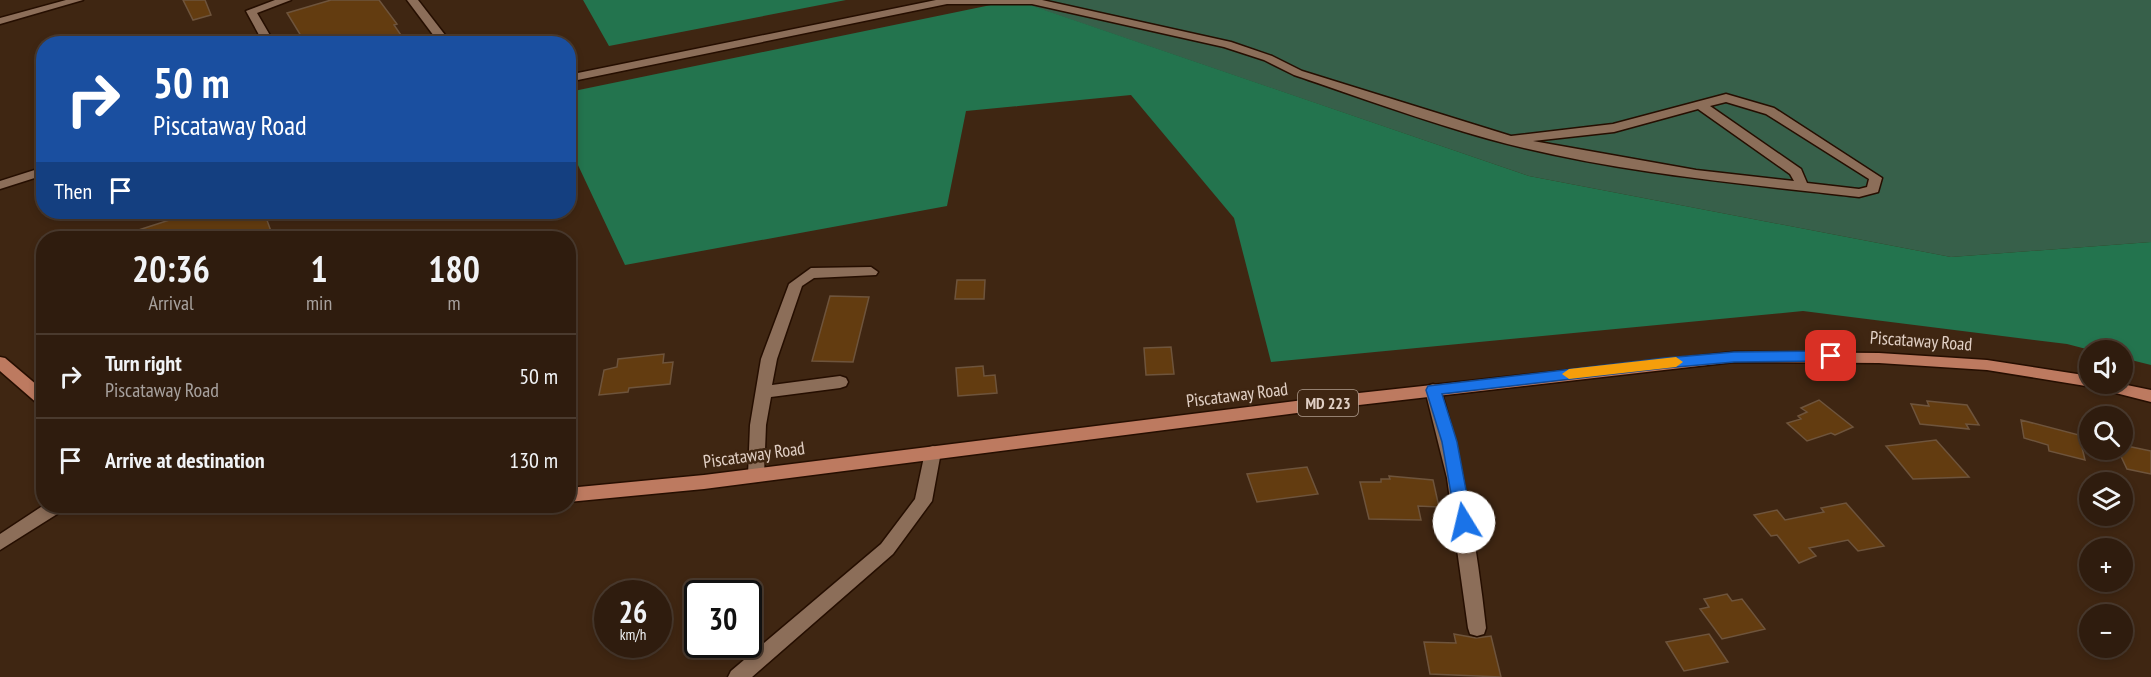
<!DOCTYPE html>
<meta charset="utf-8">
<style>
body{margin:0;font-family:"PT Sans Narrow",sans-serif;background:#3b291c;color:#f1f3f6;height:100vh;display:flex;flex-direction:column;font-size:22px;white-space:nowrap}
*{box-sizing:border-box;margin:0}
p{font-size:20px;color:#a7a19e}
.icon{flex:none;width:33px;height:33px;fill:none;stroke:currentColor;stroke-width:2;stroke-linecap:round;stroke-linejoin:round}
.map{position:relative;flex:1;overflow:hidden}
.panel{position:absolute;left:36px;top:231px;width:540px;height:282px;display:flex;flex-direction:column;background:#2f1c0e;border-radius:24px;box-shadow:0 3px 9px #0003,0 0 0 2px #4a3a2e}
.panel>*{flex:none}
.hud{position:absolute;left:36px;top:36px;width:540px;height:183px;border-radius:24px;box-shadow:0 3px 9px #0003,0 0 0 2px #4a3a2e;background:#1a4fa0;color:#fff;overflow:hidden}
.controls{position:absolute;left:2079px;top:340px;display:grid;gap:12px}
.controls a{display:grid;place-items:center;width:54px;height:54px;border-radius:50%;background:#2f1c0e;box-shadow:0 3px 9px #0003,0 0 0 2px #4a3a2e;font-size:30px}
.speed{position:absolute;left:594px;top:580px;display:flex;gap:12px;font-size:30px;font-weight:700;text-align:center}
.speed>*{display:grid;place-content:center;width:78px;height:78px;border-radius:50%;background:#2f1c0e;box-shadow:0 3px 9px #0003,0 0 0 2px #4a3a2e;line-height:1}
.speed small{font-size:15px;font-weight:400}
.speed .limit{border:3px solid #111;border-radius:9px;background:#fff;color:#111}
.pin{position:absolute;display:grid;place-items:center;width:51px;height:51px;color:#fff;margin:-26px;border-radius:12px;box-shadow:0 3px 9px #0006}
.me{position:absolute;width:66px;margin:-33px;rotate:351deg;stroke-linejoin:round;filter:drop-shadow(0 0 4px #0008)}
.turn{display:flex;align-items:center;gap:21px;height:126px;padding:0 18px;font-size:27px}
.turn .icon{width:78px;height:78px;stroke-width:2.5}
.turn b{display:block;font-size:42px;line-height:51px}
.then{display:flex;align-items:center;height:57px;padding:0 18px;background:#0003;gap:12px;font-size:22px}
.eta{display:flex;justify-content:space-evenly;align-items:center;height:102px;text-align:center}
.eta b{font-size:36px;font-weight:700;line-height:42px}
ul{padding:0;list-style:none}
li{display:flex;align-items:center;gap:18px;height:84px;padding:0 18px;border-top:2px solid #4a3a2e}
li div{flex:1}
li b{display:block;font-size:22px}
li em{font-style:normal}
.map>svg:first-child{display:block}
.green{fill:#37604a}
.forest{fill:#23744e}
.building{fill:#633c10;stroke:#6e543c;stroke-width:1.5}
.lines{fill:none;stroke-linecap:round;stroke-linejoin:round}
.minor-casing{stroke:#250e00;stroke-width:3}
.major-casing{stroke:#250e00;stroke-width:3}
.minor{fill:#8c6e59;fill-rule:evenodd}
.major{fill:#bd7a60;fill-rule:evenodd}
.route{fill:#1a73e8;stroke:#114b97;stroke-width:1.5}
.slow{fill:#f59e0b}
.labels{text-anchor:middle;stroke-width:5;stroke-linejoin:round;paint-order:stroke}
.shield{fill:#3f2612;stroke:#b19e90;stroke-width:1.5}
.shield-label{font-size:16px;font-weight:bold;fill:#e2d1c6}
.street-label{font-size:18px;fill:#e2d1c6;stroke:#3f2612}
</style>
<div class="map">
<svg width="2151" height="677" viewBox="0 0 2151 677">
<rect width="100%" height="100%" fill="#3f2612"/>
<path class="green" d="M1014,0H2151V242L1951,257L1529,176Z"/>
<path class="forest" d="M583,0H846L609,46Z
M1015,0L1529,176L1951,257L2151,242V365L2123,358L2122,351H2094L2067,344L1803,311L1271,362L1234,218L1131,95L966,111L947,206L625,265L569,146V92Z"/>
<path class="building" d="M183,0H205L211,15L193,20Z
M331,0H379L397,24L394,25L401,35L372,44H306L287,13Z
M184,212H264L272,234L258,238H124L123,235L185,215Z
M957,280H985L984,299H955Z
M830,296L869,297L853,362L812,361Z
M1171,347L1174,374L1146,375L1144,348Z
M664,354L663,363L673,362L670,384L629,388L628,392L599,395L604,370L617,367L618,359Z
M983,366L984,376L995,375L997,393L958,396L956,368Z
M1819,400L1853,427L1835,435L1831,433L1807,441L1787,423L1801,419L1798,416L1807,412L1801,408Z
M1927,401L1967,405L1979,425L1966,424L1969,429L1920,424L1911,404L1929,406Z
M2021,420L2079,435L2085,460L2049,451L2048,445L2024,438Z
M1936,440L1969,477L1913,479L1886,446Z
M2122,445L2151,451V474L2127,469L2118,450H2122Z
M1307,467L1318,494L1257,502L1247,474Z
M1389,476L1433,480L1439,507L1418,506L1421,520L1369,519L1360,482H1381V479H1390Z
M1846,503L1884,546L1858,551L1848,540L1809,548L1816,556L1799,563L1777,535L1771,536L1754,515L1777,510L1785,520L1824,512L1821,508Z
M1727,594L1732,601L1742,599L1765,629L1722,639L1700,609L1709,607L1704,599Z
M1454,634L1476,638L1491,636L1501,677L1430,674L1424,642L1456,643Z
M1709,634L1728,662L1684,671L1666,642Z"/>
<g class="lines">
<defs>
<path id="minor" d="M66,0H83L0,24V18Z
M275,0H291L257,13L275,44H264L246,11Z
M407,0H418L445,35V39L432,44H414L434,36Z
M936,0H1042L1231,42L1272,56L1302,71L1511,136L1613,124L1726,94L1774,108L1882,178L1878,192L1859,197C1736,183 1609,172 1489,139C1424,121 1359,97 1294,75L1264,60L1224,47L1032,4H947L568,82V75ZM1726,102L1766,114L1869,179L1867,187L1859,189L1807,183L1801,169L1710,106ZM1698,109L1790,174L1794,181L1696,170L1533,141L1614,132Z
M44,167V175L0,189V181Z
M871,267L878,272L876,275L814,278L802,286L777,359L772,385L840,376L846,378L848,382L846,386L840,388L771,397L766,425L764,475L762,480L756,482L750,480L748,475L750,425L761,359L789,284L811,268Z
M1433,384L1439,386L1441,390C1464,468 1477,547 1486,628L1484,634L1477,636L1470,634L1468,628L1447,478L1425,390L1427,386Z
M933,446L939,448L941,452L932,501L893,554L752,677H728L731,671L881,544L915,499L925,452L927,448Z
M44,505L65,506L62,511L0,550V534Z"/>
<path id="major" d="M1734,352L1879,353L1987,360L2090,376V384H2122L2151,390V402L2092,387L1987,370L1879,363L1734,362L1359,405L704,489L568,502V488L704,475L1359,393Z
M0,357L5,358L44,391V406L38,404L0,371Z"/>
</defs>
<use href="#minor" class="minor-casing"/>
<use href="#major" class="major-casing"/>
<use href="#minor" class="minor"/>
<use href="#major" class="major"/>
</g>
<path class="route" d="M1831,351L1838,356L1831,361L1734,362L1665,368L1442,394L1457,442L1472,522L1464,528L1456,522L1442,442L1426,390L1428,386L1665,358L1734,352Z"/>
<path class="slow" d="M1676,357L1683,362L1676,367L1569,379L1562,374L1569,369Z"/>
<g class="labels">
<rect class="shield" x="1298" y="390" width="60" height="26" rx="4.5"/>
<g class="shield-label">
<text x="1328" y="409">MD 223</text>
</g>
<g class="street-label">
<text transform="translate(1921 341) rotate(4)" y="6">Piscataway Road</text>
<text transform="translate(1237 395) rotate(-7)" y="6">Piscataway Road</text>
<text transform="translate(754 455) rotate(-8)" y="6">Piscataway Road</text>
</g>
</g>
</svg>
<div class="controls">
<a><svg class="icon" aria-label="sound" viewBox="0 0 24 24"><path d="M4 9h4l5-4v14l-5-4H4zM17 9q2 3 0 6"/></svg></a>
<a><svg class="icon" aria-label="search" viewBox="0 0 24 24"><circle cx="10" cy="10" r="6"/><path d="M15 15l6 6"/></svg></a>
<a><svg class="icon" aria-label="layers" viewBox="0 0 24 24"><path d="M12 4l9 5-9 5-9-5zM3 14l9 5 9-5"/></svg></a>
<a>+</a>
<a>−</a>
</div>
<div class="speed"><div>26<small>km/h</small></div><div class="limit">30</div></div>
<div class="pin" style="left:1831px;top:356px;background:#d93025"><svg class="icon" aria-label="arrive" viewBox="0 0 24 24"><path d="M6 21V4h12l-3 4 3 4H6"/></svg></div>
<svg class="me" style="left:1464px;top:522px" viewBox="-20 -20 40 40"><circle r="19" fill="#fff"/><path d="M0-13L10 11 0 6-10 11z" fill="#1a73e8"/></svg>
<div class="hud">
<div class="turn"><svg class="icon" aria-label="right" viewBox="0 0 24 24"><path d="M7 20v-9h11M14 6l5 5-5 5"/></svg><div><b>50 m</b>Piscataway Road</div></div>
<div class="then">Then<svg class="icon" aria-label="arrive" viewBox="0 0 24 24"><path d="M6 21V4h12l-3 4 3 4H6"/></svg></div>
</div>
<section class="panel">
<div class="eta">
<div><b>20:36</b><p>Arrival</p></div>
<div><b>1</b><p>min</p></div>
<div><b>180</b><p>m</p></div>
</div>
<ul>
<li><svg class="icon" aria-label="right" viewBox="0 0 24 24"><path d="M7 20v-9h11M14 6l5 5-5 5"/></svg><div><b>Turn right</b><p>Piscataway Road</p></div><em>50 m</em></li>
<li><svg class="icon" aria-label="arrive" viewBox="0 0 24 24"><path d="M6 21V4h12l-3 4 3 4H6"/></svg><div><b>Arrive at destination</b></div><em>130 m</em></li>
</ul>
</section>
</div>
